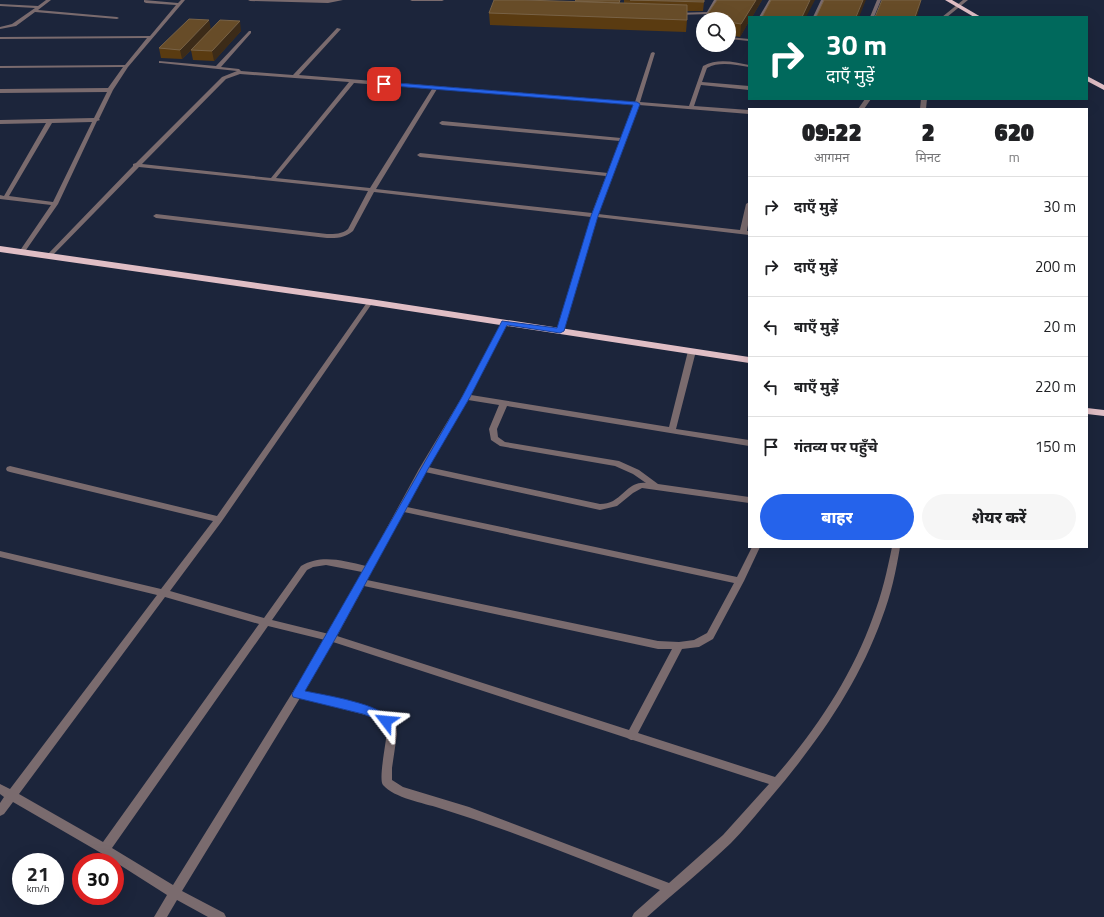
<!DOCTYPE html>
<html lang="hi">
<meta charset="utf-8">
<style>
body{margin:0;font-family:"Titillium Web","Noto Sans Devanagari",sans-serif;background:#f6f6f6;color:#202124;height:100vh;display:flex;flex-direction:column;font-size:15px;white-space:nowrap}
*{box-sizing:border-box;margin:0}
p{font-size:13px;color:#757577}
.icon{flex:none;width:22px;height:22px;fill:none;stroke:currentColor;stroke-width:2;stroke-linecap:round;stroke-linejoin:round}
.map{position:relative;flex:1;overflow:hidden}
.details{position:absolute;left:748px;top:108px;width:340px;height:440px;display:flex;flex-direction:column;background:#fff;border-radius:0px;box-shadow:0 4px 16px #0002}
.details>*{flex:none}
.banner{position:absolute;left:748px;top:16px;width:340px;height:84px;border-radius:0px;box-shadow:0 4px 16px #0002;background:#00695c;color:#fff;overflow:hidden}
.tools{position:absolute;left:696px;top:12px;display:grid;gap:8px}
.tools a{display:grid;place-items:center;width:40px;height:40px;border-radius:50%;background:#fff;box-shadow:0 4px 16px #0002;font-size:20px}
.speed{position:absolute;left:12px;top:853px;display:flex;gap:8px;font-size:20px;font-weight:700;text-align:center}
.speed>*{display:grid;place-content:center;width:52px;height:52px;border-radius:50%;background:#fff;box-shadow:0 4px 16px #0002;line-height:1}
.speed small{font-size:10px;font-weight:400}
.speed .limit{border:6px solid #d22;background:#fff;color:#111}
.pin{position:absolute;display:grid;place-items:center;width:34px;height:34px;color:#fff;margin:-17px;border-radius:8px;box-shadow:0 2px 6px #0006}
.me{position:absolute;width:44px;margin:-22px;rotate:299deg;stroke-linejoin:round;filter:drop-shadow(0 0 3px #0008)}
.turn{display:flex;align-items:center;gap:14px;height:84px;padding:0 12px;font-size:18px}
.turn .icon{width:52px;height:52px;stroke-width:2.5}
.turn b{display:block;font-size:28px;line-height:34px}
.eta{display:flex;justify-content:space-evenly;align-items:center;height:68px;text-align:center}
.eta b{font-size:24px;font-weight:800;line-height:28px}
.action{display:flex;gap:8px;margin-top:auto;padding:8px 12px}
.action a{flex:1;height:46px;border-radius:24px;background:#2563eb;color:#fff;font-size:16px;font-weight:800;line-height:46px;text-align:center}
.action a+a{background:#f6f6f6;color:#202124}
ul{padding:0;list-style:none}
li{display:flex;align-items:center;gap:12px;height:60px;padding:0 12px;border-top:1px solid #e0e0e0}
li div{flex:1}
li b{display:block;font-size:15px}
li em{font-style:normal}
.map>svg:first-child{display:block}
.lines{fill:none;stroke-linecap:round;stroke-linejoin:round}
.service{fill:#7a6b6e;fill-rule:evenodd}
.minor{fill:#7a6b6e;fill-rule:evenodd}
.trunk{fill:#e0bec5;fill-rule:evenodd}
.wall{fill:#5a3b11}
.shaded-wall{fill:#3c2b18}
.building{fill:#674c28;stroke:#786246}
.route{fill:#2563eb;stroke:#184099}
</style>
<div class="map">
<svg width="1104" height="917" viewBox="0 0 1104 917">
<rect width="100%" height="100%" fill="#1c253b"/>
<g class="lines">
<path class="service" d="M714,0H718L710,14L676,15L674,14L676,13L707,12Z
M769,0H773L763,17H759Z
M821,0H825L817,17H813Z
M877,0H881L874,17H870Z
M337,28L341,29L299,75L635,102L651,53L653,52L655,53L640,102L689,106L703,66C718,58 734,62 749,65V67C735,65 720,61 707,68L702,82L749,86V90L701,85L694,106L749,110V114L639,105L598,214L740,230L746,204L749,202V219L747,231H749V235L597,217L563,331L560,333L557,331L591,217L374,192L353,231C345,238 337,238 327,238L156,218L153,216L156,214L327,234C335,234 342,234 348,229L368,191L139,167L51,257H47V255L133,166V164L136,163L222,77L237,71L161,63H159V61L216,66L249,31H251V33L221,67L239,69L241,71L293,75ZM240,74L349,82L271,178L142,164L226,79ZM354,83L432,89L370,188L276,178ZM437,89L634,105L621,138L442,121L439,123L442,125L620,141L608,173L420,153L417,155L420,157L606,176L592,213L376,189Z
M729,37L749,39V41L729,39Z
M865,99H871L864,109H858Z"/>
<path class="minor" d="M46,0H51L38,10L117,17L119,18L117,19L35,12L16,26L0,29V27L12,24L35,8L0,6V4L38,6Z
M144,0L178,3L181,0H185L128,67L113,90L99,119L100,120L97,121L58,204L24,253H20L19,252L51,205L0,199V195L4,196L46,123L0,124V120L94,118L107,92L0,93V89L108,88L123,67L0,68V66L125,65L147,38L0,39V37L150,36L176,5L146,3L144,2ZM92,122L53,202L9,196L52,123Z
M248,0H343L328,3L250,1Z
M410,0H444L442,1H412Z
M963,0H968L947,17H942Z
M921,99H927L926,109H920Z
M370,300L373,302L222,521L170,591L264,618L301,566C322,554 343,561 366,566L419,469L462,397L502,322L505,320L508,322L471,395L669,427L688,351L692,349L696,351L676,429L749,440V446L507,406L497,429L498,437L505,442L619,461L639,470L658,484L749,497V503L642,488L633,493L617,506L600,510L425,472L407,507L737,577L752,547H760L744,581L713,639L699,647L682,649L638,733L775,777C816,730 852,676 873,617C882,594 887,571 892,547H900C896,571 891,595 882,618C858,685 817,743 771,797C758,812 745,829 731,843C704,869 675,892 647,917H632L634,913L660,890C587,862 514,831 439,808C424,803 394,798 383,785C378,779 387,740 387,729L377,718L300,698L182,891L224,913L226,917H208L177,900L167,917H154L167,895L101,853L13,802L4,814L0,816V803L4,797L0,794V784L10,789L157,595L0,557V551L161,589L213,521L10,472L7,471L6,469L7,467L10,466L217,516L368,301ZM468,400L499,405L489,429L491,440L500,446L615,466L633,474L646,483C631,481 624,495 613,501C609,503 605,504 600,504L428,467ZM404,512L734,583L707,633L694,640L679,642L658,641L367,580ZM326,565L362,572L329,634L272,620L307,570L313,567ZM364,586L658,649H672L629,730L337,636ZM165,597L259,624L103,842L19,794ZM268,626L325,640L173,885L112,848ZM333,642L627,738L631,740H633L769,784L723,835L669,883L469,807L403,787L392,780V768L397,734L396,724L384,712L304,691Z"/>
<path class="trunk" d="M945,0H952L981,17H974Z
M1087,76L1104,85V90L1087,81Z
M0,246L370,299L749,357V363L370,305L0,252Z
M1087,408L1104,410V416L1087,414Z"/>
</g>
<path class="wall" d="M576,0H620V3H624V0L704,2L703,11H687V20L686,32L490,25L489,13L575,2Z
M717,0H762L752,17H749V21L740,37L729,35V19Z
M211,29L241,31L214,61L193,60L191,50L182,59L161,58L159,48Z"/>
<path class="shaded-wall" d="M756,0H762L752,17H749V21L740,37L741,24Z
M810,0H815L806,17H802Z
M863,0H866L859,17H856Z
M921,0L920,6L917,17H915Z
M209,20L211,29L182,59L180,50Z
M240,21L241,31L214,61L212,51Z"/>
<path class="building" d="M494,0H524L687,5V20L489,13Z
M576,0H620L619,3L575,1Z
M630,0H704V2Z
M717,0H756L741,24L729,22V19H704Z
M771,0H810L802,17H762Z
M824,0H863L856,17H816Z
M882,0H921L915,17H875Z
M189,19L209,20L180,50L159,48Z
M220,20L240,21L212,51L191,50Z"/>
<path class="route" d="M384,82L637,102L640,104L598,216L564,331L560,333L507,325L470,397L428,469L334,641L305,691C324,695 383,704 392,721L390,725L386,726L376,719L363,714L297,698L293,697L292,694L462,397L502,321L557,328L591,216L633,105L381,85Z"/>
</svg>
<div class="tools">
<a><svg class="icon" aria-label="search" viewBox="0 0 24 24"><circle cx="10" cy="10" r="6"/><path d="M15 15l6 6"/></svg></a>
</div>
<div class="speed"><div>21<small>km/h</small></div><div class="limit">30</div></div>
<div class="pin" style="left:384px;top:84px;background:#d93025"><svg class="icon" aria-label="arrive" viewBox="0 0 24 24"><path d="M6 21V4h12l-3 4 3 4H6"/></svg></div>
<svg class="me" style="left:386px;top:721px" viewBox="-20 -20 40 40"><path d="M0-17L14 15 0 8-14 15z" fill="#2563eb" stroke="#fff" stroke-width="4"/></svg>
<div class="banner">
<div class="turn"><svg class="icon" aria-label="right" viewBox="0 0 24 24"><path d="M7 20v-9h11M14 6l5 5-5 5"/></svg><div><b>30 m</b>दाएँ मुड़ें</div></div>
</div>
<section class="details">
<div class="eta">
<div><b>09:22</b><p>आगमन</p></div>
<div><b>2</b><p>मिनट</p></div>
<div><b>620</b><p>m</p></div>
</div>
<ul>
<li><svg class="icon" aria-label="right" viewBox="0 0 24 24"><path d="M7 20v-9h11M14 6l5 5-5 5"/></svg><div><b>दाएँ मुड़ें</b></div><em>30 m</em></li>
<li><svg class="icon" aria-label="right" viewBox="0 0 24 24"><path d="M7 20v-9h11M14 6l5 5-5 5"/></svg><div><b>दाएँ मुड़ें</b></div><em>200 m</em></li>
<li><svg class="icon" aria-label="left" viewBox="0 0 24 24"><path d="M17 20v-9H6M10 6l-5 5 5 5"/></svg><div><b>बाएँ मुड़ें</b></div><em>20 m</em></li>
<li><svg class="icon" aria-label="left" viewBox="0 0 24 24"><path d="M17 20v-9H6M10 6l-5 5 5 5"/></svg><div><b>बाएँ मुड़ें</b></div><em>220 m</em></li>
<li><svg class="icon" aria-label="arrive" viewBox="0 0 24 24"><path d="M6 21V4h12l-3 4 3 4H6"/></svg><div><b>गंतव्य पर पहुँचे</b></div><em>150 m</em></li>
</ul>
<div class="action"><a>बाहर</a><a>शेयर करें</a></div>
</section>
</div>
